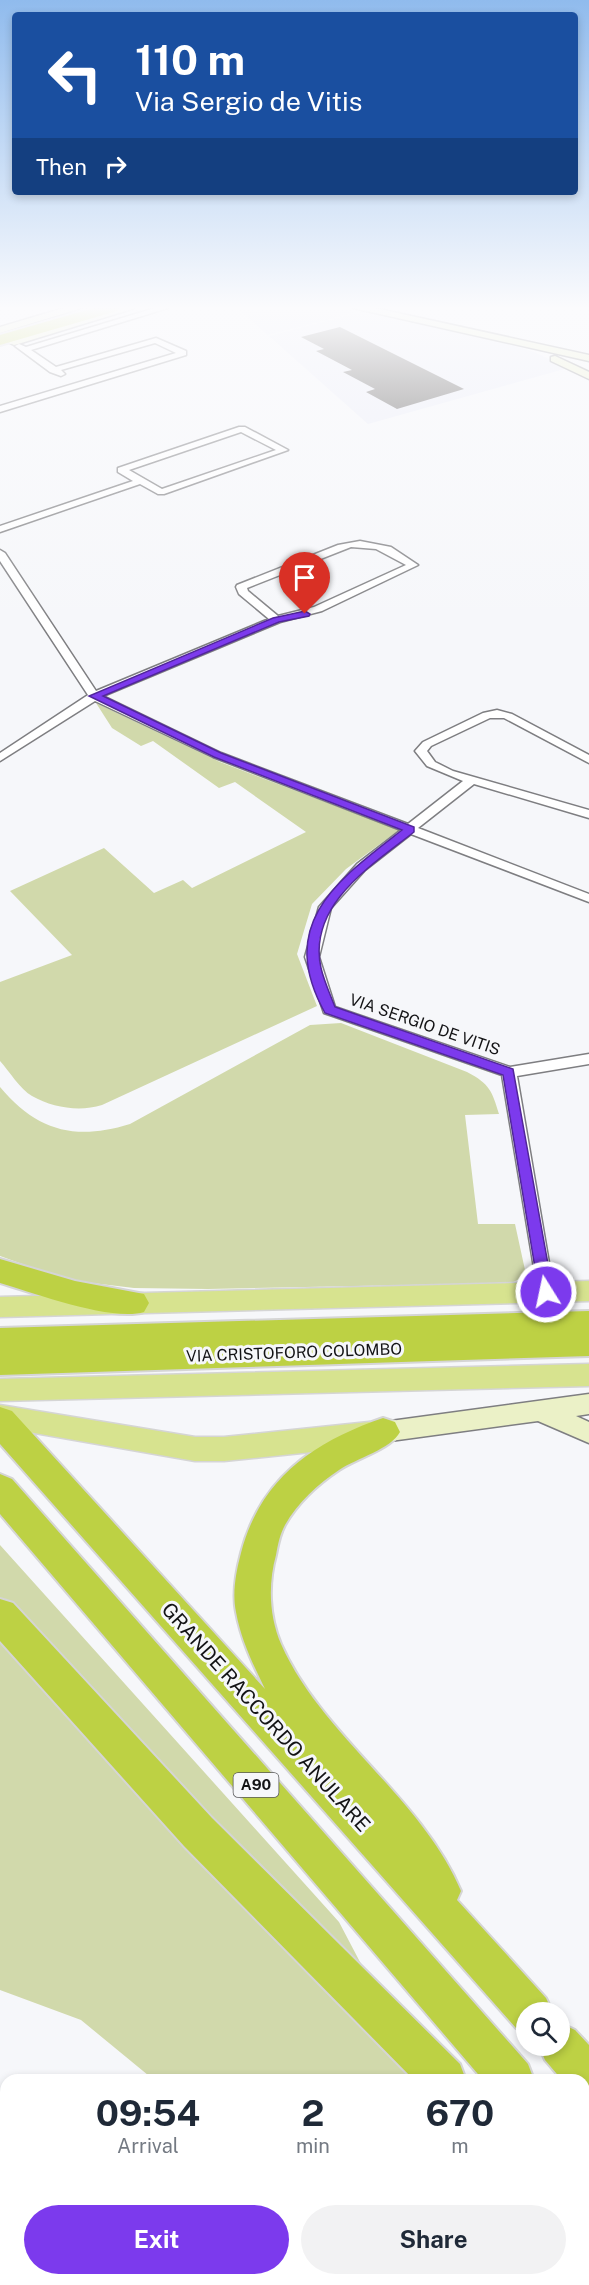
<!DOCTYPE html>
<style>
body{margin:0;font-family:"Public Sans",sans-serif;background:#f2f2f3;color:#1f2937;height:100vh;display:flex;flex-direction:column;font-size:22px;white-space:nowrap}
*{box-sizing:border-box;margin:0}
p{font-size:20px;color:#747a83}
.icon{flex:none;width:33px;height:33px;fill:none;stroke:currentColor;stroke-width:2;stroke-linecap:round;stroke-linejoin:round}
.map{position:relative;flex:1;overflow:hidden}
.side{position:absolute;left:0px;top:2074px;width:590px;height:212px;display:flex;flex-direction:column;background:#fff;border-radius:18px 18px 0 0;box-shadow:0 3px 9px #0003}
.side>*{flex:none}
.guide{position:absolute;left:12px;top:12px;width:566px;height:183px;border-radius:6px;box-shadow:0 3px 9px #0003;background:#1a4fa0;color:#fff;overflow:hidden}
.controls{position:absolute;left:516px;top:2002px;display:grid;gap:12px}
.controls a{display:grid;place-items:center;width:54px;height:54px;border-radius:50%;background:#fff;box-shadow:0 3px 9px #0003;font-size:30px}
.pin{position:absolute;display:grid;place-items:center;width:51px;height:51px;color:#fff;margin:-62px -26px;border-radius:50% 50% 50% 0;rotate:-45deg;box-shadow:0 0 6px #0007}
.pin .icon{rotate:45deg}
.me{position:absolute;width:66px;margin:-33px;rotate:350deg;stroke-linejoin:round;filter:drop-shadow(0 0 4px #0008)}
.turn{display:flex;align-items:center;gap:21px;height:126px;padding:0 24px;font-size:27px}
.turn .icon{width:78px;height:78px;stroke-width:2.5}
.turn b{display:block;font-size:42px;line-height:51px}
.then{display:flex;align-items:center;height:57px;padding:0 24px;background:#0003;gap:12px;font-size:22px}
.eta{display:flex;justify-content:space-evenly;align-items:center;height:102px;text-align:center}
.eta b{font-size:36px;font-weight:700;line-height:42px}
.button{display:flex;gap:12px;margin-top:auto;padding:12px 24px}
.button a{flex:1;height:69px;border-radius:36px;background:#7c3aed;color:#fff;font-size:24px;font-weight:700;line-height:69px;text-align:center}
.button a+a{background:#f2f2f3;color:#1f2937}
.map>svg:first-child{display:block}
.built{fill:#eaecf7}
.green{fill:#d1d9ab}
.water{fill:#acc5f5}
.building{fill:#4e4b49}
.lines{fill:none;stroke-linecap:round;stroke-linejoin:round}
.street-casing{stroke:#7e7e81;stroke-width:3}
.secondary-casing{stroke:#7e7e81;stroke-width:3}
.primary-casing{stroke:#d5d5d5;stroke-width:3}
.highway-casing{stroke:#d5d5d5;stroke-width:4}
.street{fill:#fff;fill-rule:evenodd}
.secondary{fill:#ebf1c7;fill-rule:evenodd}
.primary{fill:#d7e38f;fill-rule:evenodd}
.highway{fill:#bdd144;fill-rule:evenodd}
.route{fill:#7c3aed;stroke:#51269a;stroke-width:1.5}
.labels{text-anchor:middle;stroke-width:6;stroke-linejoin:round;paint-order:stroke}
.shield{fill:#f6f7fa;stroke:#57575a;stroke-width:1.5}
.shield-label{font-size:15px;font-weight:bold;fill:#131315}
.street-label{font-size:16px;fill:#131315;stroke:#f6f7fa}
.near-street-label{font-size:20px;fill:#131315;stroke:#f6f7fa}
</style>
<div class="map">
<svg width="589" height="2285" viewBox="0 0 589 2285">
<rect width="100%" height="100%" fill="#f6f7fa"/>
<path class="built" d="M238,308H346L357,312L268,335Z
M362,312L500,342L534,352L568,368L368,424L269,336Z"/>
<path class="green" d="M96,703L220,762L399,830L346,869L312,904L297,954L317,1006L102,1105C80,1112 53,1108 32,1096C20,1089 9,1071 0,1061V982L72,955L10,891L104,848L154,893L183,880L192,888L306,832L235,782L219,788L153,741L141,746L112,728Z
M341,1023L467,1072C490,1084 492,1091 499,1114L465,1115L478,1224H515L525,1270L524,1277L511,1283L208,1289L134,1288L67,1280L0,1256V1087C37,1131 75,1141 130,1124L310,1025Z
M0,1545L339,1922L422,2080H154L81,2020L0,1990Z
M362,2280H579L583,2285H367Z"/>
<path class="water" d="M239,2280H318L323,2285H238Z"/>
<path class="building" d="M340,327L464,389L397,409L366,392L375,389L343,372L352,370L316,351L324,349L301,337Z"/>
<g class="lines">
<defs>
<path id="street" d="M155,308H168L31,350L56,367L156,338L186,351V355L0,412V406L176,353L155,343L61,370L65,374L61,376L50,372L15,346L19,344L26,347Z
M239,427H245L288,450L164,494H158L140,484L0,532V526L133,481L118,472V468ZM241,432L276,450L162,489L129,470Z
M360,541L391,547L418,565L322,611L280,622L103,696L221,753L408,824L463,781L427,766L415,751L423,742L483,713L497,710L512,714L589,755V763L504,718H490L431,746L427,751L435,762L453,771L589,810V818L474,784L418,828L589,894V902L411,834L365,870L331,908L319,957L335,1007L510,1067L589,1054V1064L517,1076L554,1292L552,1296L546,1298L540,1296L538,1292L502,1075L324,1013L305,957L319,907L357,864L401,830L213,757L95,701L0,761V753L88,695L0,561V550L5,553L96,691L269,619L239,594L236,587L237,585L338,545ZM351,547L376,549L406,565L314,607L278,616L248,591L247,588Z"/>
<path id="secondary" d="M64,308H82L0,333V327Z
M117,308H135L18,344L14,345L8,342Z
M353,308H375L589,355V361Z
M555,356L589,372V379L551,361V357Z
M589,1394V1414L576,1416L589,1422V1443L538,1421L383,1442L374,1439L371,1432L374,1425L383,1422Z"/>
<path id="primary" d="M589,1281V1301L0,1317V1297Z
M589,1364V1386L0,1401V1379Z
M0,1405L195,1437H224L369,1422L379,1426L383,1434L379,1442L369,1446L224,1461H195L0,1427Z"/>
<path id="highway" d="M94,308H119L117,311L0,345V335Z
M0,1259L75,1281L144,1294L149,1303L144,1312C112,1322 34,1293 0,1283Z
M589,1311V1356L0,1375V1328Z
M0,1407L12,1411L265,1689C253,1664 241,1640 236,1612C232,1593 236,1572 241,1553C260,1479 313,1442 383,1418L395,1422L400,1432C391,1449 357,1458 339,1470C318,1484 298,1502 285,1525C280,1534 278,1544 276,1555C268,1584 269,1616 281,1644C321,1735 422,1798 461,1891L457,1900L546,1998L553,2013H526V2033L516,2028L0,1444Z
M0,1474L12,1479L528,2064L534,2080H483L0,1514Z
M0,1599L13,1603L212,1818L460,2064L466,2080H414L184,1846L0,1641Z
M560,2023L575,2030L589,2045V2100L584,2098V2080H562L545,2060L539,2046H560Z
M584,2140L589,2142V2192L584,2190Z
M584,2198L589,2200V2249L584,2247Z"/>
</defs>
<use href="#street" class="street-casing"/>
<use href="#secondary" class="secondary-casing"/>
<use href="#primary" class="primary-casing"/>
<use href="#highway" class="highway-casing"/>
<use href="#street" class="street"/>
<use href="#secondary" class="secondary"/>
<use href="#primary" class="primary"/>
<use href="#highway" class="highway"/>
</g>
<linearGradient id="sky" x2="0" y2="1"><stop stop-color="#90bbed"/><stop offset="0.49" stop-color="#fbfbfd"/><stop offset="1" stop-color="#fbfbfd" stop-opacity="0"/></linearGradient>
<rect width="589" height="628" fill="url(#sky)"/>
<path class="route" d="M305,611L310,614L309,616L279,622L103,696L221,753L414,827V832C372,865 307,905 321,968C324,981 330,994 335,1007L513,1069L553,1292L551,1296H541L539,1292L503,1075L325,1013C275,923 338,880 402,830L214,757L89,696L273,618Z"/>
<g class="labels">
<rect class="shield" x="233.5" y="1773" width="45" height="24" rx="4.5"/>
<g class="shield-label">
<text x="256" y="1790">A90</text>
</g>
<g class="street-label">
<text transform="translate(425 1024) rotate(19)" y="6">VIA SERGIO DE VITIS</text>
<text transform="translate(294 1352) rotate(-2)" y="6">VIA CRISTOFORO COLOMBO</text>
</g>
<g class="near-street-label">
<text transform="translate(266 1717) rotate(48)" y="7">GRANDE RACCORDO ANULARE</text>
</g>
</g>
</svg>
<div class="controls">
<a><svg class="icon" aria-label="search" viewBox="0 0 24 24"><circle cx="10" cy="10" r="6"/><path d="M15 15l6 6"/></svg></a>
</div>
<div class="pin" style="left:305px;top:614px;background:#d93025"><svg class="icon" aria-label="arrive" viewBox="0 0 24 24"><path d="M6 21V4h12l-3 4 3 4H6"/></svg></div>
<svg class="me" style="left:546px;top:1292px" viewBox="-20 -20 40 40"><circle r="17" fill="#7c3aed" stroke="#fff" stroke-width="3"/><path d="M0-11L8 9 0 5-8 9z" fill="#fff"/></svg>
<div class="guide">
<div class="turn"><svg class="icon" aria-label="left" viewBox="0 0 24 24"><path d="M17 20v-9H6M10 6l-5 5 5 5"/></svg><div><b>110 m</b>Via Sergio de Vitis</div></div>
<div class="then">Then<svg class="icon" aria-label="right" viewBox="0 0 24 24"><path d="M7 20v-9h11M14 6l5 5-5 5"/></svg></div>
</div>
<section class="side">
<div class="eta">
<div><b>09:54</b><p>Arrival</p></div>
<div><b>2</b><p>min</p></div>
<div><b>670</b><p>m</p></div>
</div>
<div class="button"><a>Exit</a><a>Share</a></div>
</section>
</div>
